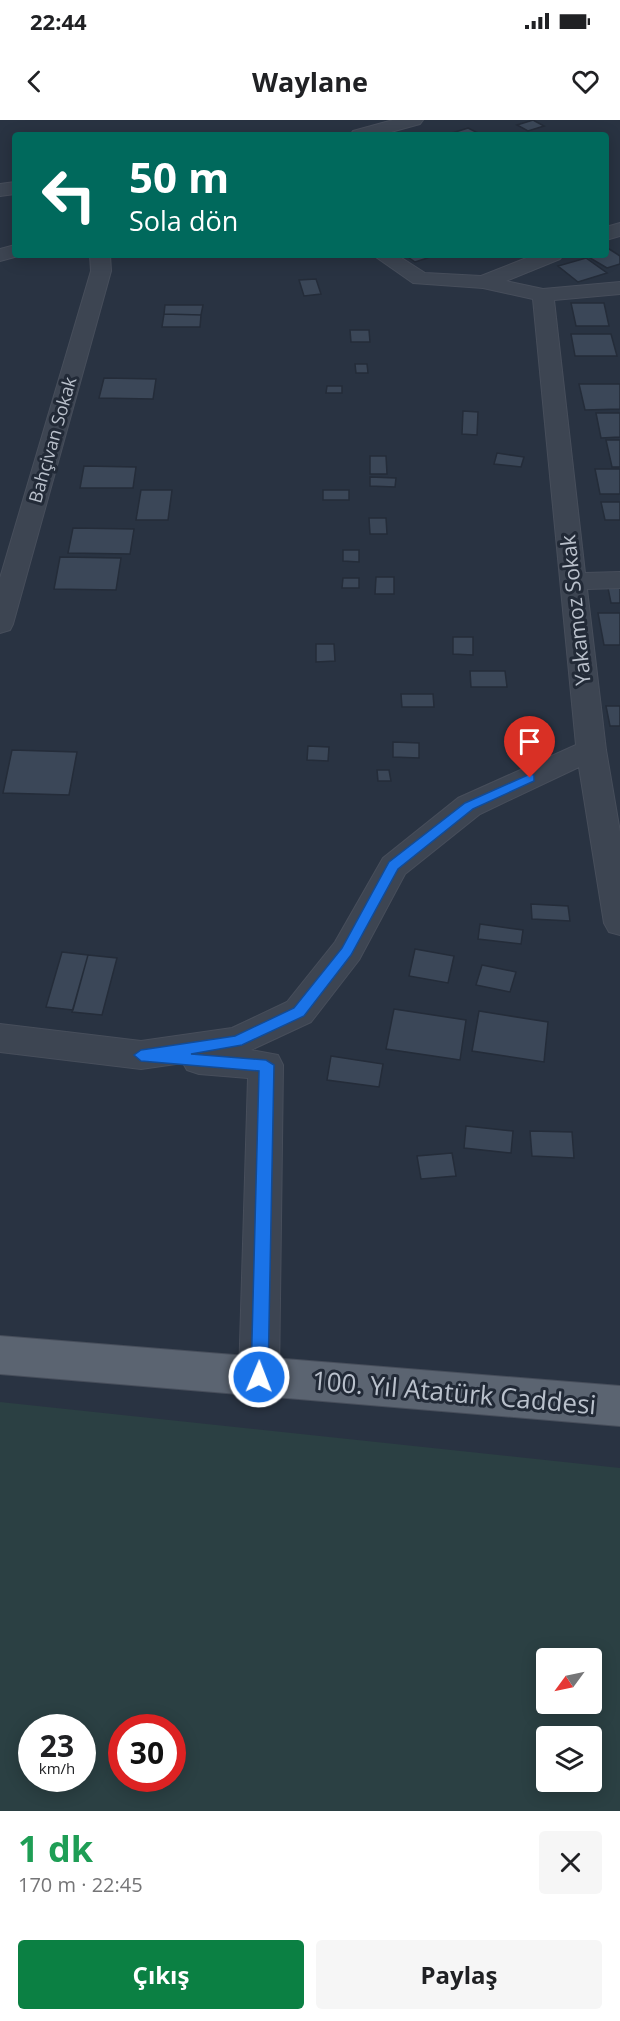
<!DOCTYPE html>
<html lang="tr">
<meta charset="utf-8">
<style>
body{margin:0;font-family:"Open Sans",sans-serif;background:#f6f6f6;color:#202124;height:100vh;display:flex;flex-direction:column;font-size:22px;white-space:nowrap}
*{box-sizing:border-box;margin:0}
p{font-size:20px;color:#757577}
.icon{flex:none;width:33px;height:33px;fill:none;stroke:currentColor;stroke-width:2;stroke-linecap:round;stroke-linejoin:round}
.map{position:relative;height:1691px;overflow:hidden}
.side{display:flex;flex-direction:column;background:#fff;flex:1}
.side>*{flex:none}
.banner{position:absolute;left:12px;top:12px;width:597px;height:126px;border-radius:6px;box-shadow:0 3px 15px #0003;background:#00695c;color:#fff;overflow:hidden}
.needle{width:39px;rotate:237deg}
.buttons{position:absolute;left:536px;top:1528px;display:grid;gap:12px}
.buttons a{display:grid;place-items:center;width:66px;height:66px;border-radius:6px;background:#fff;box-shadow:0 3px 15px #0003;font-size:30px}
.speed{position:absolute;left:18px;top:1594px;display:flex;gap:12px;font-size:30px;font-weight:700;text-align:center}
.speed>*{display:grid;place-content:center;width:78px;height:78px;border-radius:50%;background:#fff;box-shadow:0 3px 15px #0003;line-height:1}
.speed small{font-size:15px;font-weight:400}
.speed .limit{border:9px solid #d22;background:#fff;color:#111}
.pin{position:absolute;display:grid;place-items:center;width:51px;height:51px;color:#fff;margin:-62px -26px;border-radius:50% 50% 50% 0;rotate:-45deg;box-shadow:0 0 6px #0007}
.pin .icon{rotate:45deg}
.me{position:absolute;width:66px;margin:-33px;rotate:1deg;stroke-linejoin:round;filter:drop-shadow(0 0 4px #0008)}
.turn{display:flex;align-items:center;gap:21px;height:126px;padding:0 18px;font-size:27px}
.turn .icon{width:78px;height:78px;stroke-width:2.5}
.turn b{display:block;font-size:42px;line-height:51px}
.round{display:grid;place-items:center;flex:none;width:63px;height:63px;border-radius:6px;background:#f6f6f6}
.headline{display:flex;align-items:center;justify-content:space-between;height:102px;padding:0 18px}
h1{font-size:36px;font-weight:700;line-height:45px;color:#1e9e55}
.button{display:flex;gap:12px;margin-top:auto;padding:12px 18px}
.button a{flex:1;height:69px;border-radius:6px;background:#0b8043;color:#fff;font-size:24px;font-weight:700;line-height:69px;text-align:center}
.button a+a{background:#f6f6f6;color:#202124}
.status{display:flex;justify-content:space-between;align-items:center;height:42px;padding:0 30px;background:#fff;direction:ltr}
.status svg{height:16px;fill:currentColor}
header{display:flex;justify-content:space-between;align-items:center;height:78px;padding:0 18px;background:#fff;font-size:27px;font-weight:700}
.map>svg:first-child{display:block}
.green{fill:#2b4043;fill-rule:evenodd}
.building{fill:#3b4758;stroke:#242c39;stroke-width:1.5}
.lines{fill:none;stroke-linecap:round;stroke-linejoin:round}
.minor-casing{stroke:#474e5b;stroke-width:2}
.primary-casing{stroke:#474e5b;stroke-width:2}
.minor{fill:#3d4552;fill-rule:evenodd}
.primary{fill:#5b6471;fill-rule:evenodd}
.route{fill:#1a73e8;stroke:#114b97;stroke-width:1.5}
.labels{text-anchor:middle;stroke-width:6;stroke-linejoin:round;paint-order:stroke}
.far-street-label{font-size:18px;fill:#bac1cc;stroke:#222a37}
.street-label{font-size:21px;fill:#bac1cc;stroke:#222a37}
.near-street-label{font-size:26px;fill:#bac1cc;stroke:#222a37}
</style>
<div class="status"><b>22:44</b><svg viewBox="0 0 49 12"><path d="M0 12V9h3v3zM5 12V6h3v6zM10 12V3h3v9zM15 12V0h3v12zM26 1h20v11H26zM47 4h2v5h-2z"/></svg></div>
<header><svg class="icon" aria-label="back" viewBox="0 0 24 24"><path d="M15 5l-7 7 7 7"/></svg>Waylane<svg class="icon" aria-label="heart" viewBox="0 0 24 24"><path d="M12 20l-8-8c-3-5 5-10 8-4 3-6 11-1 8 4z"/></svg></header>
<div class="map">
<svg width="620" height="1691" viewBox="0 0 620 1691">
<rect width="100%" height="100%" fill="#293342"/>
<path class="green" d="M0,1282L620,1348V1691H0ZM546,1539H591V1584H546ZM32,1608H82V1659H32ZM122,1608H172V1659H122ZM546,1617H591V1662H546Z"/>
<path class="building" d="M533,0L544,6L528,11L517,5Z
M468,8L478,13L449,14Z
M606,127L620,136V144L607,148L585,135H606Z
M405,135H437L415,142Z
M586,138L607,153L578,162L558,146Z
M316,159L321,174L304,176L299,160Z
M571,183H604L609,206H576Z
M165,185H203L201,195L164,194Z
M164,194L201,195L200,207H162Z
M350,210H369L370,222H351Z
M571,214H611L617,236H575Z
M355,244H367L368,253H356Z
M104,258L156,259L153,279L99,278Z
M579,264H620V289L585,290Z
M327,266H342V273H326Z
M463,291L478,292L477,315L462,314Z
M596,293H620V317L601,318Z
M606,320H620V347H612Z
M497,333L524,337L521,347L494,344Z
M370,336H386L387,354H370Z
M84,346L136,347L133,368H80Z
M595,349H620V374H600Z
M370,357L396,358L395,367L370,366Z
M141,370H172L168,400H136Z
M323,370H349V380H323Z
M601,382H620V400H605Z
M369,398H386L387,414H370Z
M73,408L134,409L130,434L68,433Z
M343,430H359V442L343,441Z
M60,437L121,438L116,470L54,469Z
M376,457H394V474H375Z
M343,458H359V468H342Z
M607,463H620V483H611Z
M598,493H620V525H604Z
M453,517H473V535L453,534Z
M316,524H334L335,541L316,542Z
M470,551H505L507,567H471Z
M401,574H433L434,587H402Z
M606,586H620V606H610Z
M393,622L419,623V638L393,637Z
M308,626L329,627L328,641L307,640Z
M12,630L77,632L69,675L3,673Z
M377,650H389L391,661H378Z
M531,784L568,786L570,801L532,799Z
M480,804L523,810L521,824L478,819Z
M415,829L454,836L448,863L409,856Z
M62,832L88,835L73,890L46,887Z
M88,835L117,838L102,895L72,892Z
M482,845L516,852L510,872L476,865Z
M394,889L466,900L460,940L386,929Z
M479,891L548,902L544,942L472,931Z
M331,936L383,944L379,967L327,960Z
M466,1006L513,1011L511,1033L464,1028Z
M530,1011L572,1012L574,1038L532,1036Z
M452,1033L456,1056L421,1059L417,1036Z"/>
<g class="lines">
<defs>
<path id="minor" d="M393,0H423L420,4L380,15H350L353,11Z
M15,62V74L0,76V64Z
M620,103V116L606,120V107Z
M15,125V135H22L0,141V129Z
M90,135H110L111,151L13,504L10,510L0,513V458L91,151Z
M373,135H397L425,153L481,156L534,135H563L560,139L506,161L543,169L620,162V174L554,180L585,453L620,452V468L587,469L606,630L620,712V815L609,812L604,803L579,647L480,694L405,754L359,840L311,902L251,930L278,935L283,945L279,1257L273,1270L259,1276L245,1270L239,1257L248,958L199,954L187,950L183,943L141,949L0,932V904L141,921L232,908L287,882L335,822L383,738L458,678L576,625L533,179L483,168L413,163Z"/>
<path id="primary" d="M0,1216L620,1266V1306L0,1254Z"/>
</defs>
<use href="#minor" class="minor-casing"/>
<use href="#primary" class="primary-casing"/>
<use href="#minor" class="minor"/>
<use href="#primary" class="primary"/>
</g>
<path class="route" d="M530,654L534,655V661L473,689L398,749L351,835L304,896L242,925L191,934L266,940L274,945L268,1257L265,1262L259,1264L253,1262L251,1257L259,951L141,941L134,935L141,930L235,916L294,888L342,828L389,742L465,683Z"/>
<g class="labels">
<g class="far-street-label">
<text transform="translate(53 320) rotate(-74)" y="6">Bahçivan Sokak</text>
</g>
<g class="street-label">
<text transform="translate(576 490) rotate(-96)" y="7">Yakamoz Sokak</text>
</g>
<g class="near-street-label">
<text transform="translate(454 1273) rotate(5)" y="9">100. Yıl Atatürk Caddesi</text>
</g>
</g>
</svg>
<div class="buttons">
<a><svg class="needle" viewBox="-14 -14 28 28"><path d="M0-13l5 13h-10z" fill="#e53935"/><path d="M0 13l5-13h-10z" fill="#757577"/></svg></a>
<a><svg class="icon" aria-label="layers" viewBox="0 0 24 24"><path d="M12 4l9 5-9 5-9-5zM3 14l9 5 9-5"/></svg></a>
</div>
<div class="speed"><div>23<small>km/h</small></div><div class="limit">30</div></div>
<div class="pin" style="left:530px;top:658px;background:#d93025"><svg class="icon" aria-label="arrive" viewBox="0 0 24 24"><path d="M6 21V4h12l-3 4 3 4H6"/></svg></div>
<svg class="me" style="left:259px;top:1257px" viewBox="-20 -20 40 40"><circle r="17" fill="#1a73e8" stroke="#fff" stroke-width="3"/><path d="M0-11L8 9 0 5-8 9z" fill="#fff"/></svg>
<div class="banner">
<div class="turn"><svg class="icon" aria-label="left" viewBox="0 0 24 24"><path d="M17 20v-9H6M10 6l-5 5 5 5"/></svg><div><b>50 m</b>Sola dön</div></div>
</div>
</div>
<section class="side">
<div class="headline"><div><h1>1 dk</h1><p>170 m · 22:45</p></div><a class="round"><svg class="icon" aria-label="close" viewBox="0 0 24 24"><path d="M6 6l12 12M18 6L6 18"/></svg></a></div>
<div class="button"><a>Çıkış</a><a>Paylaş</a></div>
</section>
